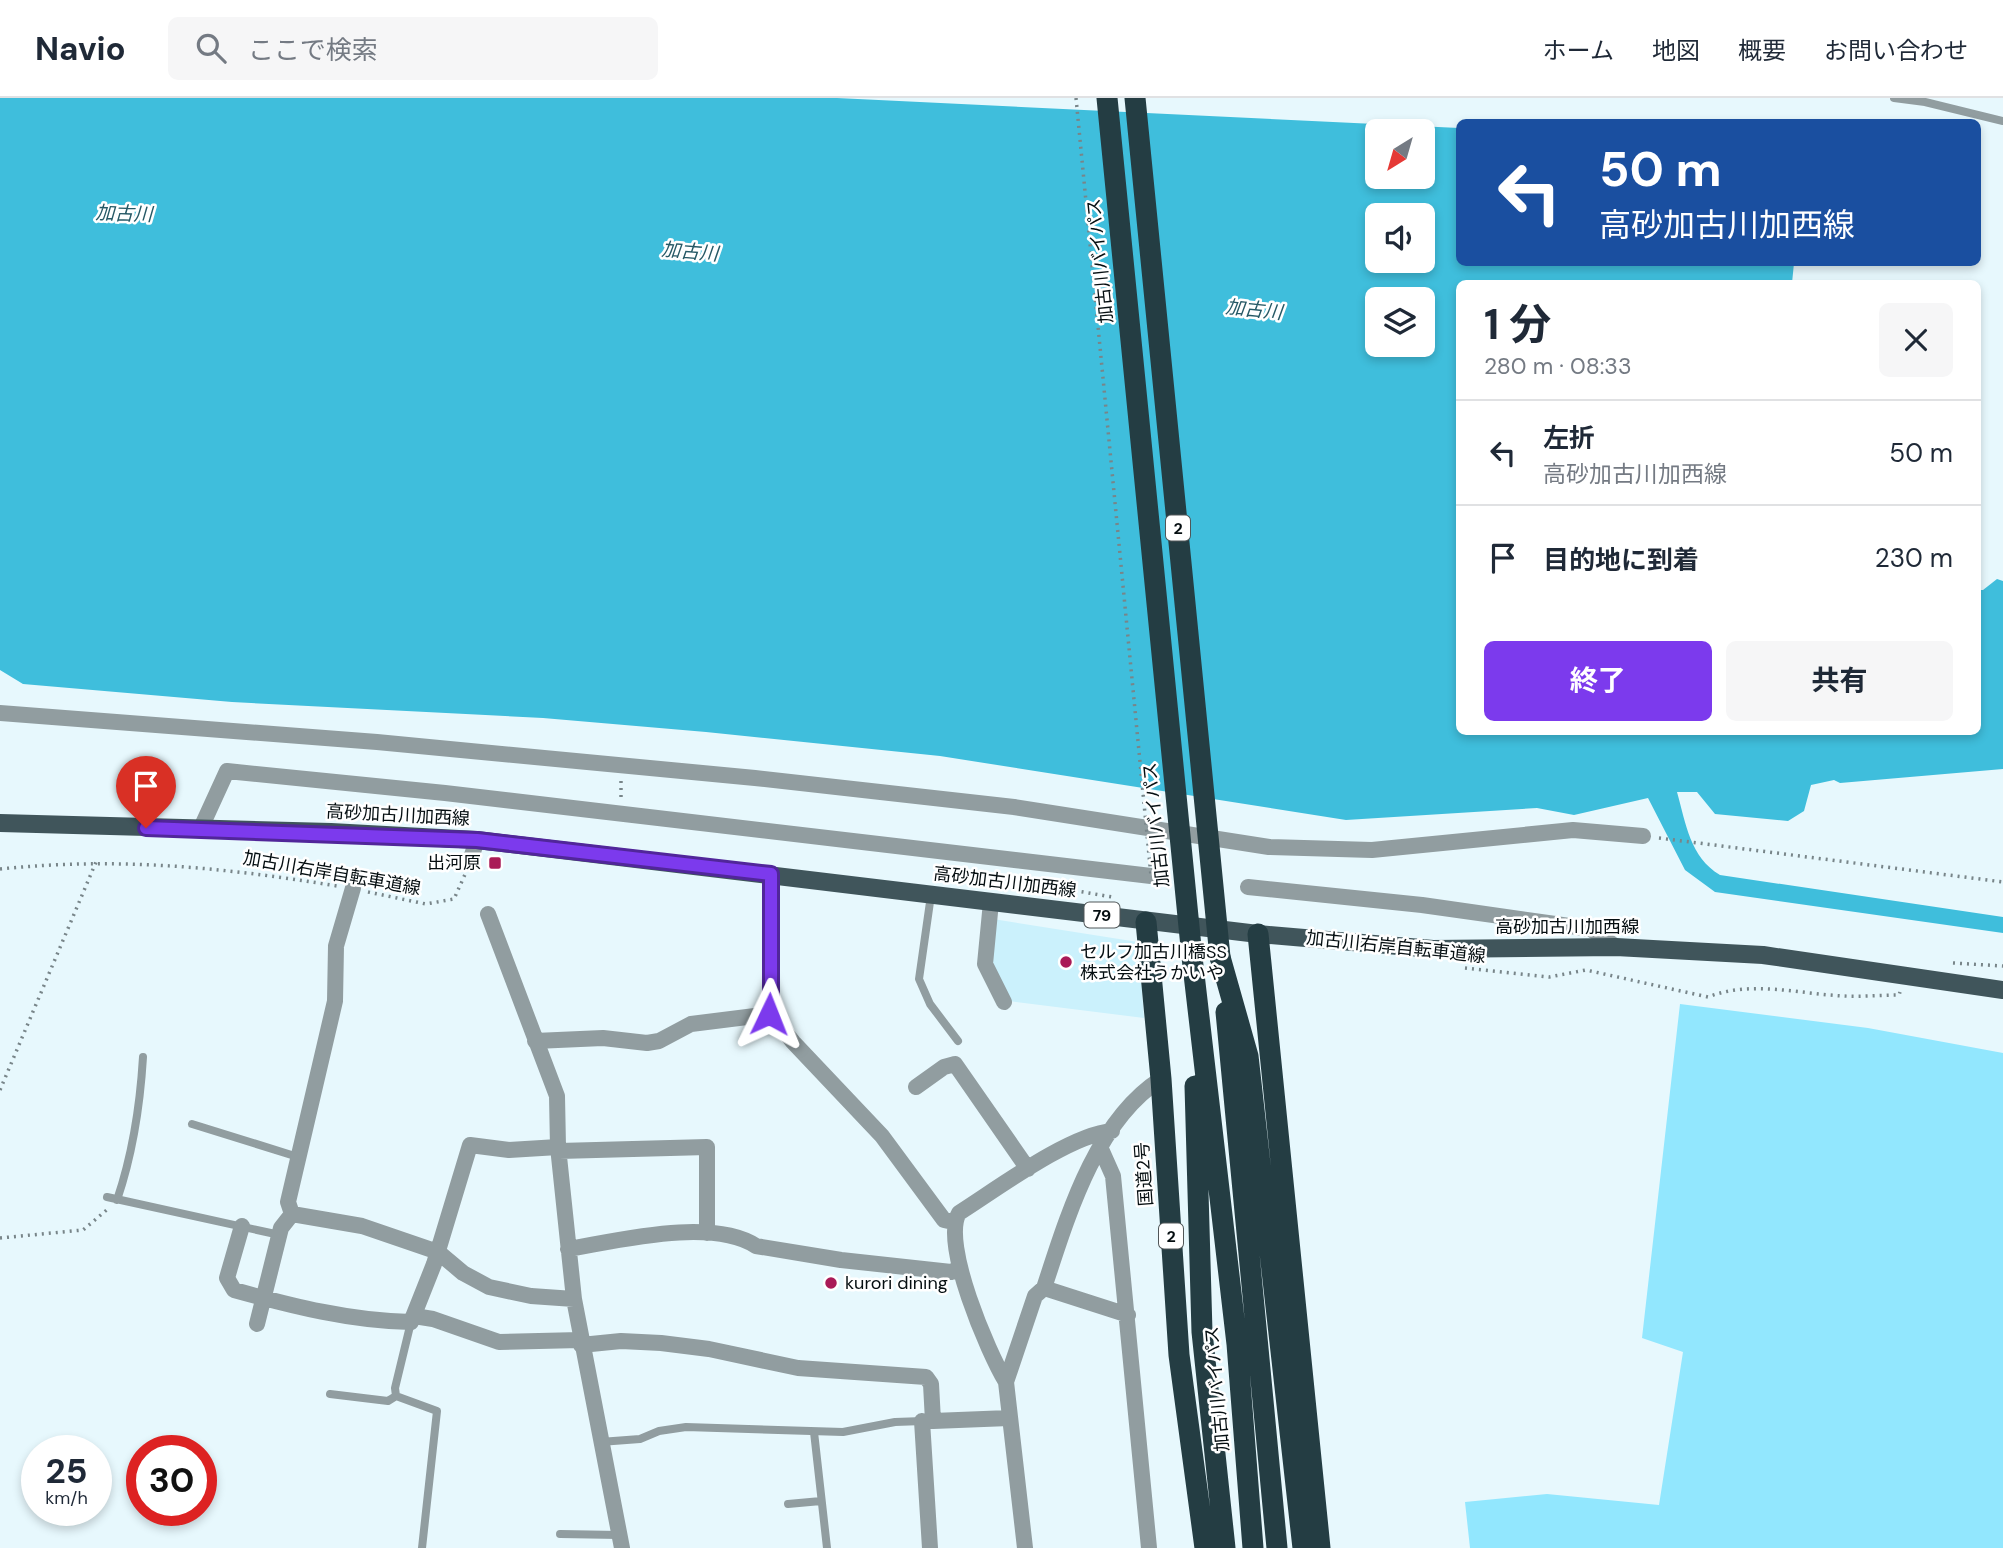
<!DOCTYPE html>
<html lang="ja">
<meta charset="utf-8">
<style>
body{margin:0;font-family:"DM Sans","Noto Sans JP",sans-serif;background:#f6f6f7;color:#1f2937;height:100vh;display:flex;flex-direction:column;font-size:26px;white-space:nowrap}
*{box-sizing:border-box;margin:0}
p{font-size:23px;color:#747a83}
.icon{flex:none;width:38px;height:38px;fill:none;stroke:currentColor;stroke-width:2;stroke-linecap:round;stroke-linejoin:round}
.map{position:relative;flex:1;overflow:hidden}
.sheet{position:absolute;left:1456px;top:182px;width:525px;height:455px;display:flex;flex-direction:column;background:#fff;border-radius:10px;box-shadow:0 4px 10px #0003}
.sheet>*{flex:none}
.top-card{position:absolute;left:1456px;top:21px;width:525px;height:147px;border-radius:10px;box-shadow:0 4px 10px #0003;background:#1a4fa0;color:#fff;overflow:hidden}
.needle{width:46px;rotate:217deg}
.buttons{position:absolute;left:1365px;top:21px;display:grid;gap:14px}
.buttons a{display:grid;place-items:center;width:70px;height:70px;border-radius:10px;background:#fff;box-shadow:0 4px 10px #0003;font-size:35px}
.speed{position:absolute;left:21px;top:1337px;display:flex;gap:14px;font-size:35px;font-weight:700;text-align:center}
.speed>*{display:grid;place-content:center;width:91px;height:91px;border-radius:50%;background:#fff;box-shadow:0 4px 10px #0003;line-height:1}
.speed small{font-size:18px;font-weight:400}
.speed .limit{border:10px solid #d22;background:#fff;color:#111}
.pin{position:absolute;display:grid;place-items:center;width:60px;height:60px;color:#fff;margin:-72px -30px;border-radius:50% 50% 50% 0;rotate:-45deg;box-shadow:0 0 7px #0007}
.pin .icon{rotate:45deg}
.me{position:absolute;width:77px;margin:-38px;rotate:2deg;stroke-linejoin:round;filter:drop-shadow(0 0 5px #0008)}
.turn{display:flex;align-items:center;gap:24px;height:147px;padding:0 28px;font-size:32px}
.turn .icon{width:91px;height:91px;stroke-width:2.5}
.turn b{display:block;font-size:49px;line-height:60px}
.round{display:grid;place-items:center;flex:none;width:74px;height:74px;border-radius:10px;background:#f6f6f7}
.summary{display:flex;align-items:center;justify-content:space-between;height:119px;padding:0 28px}
h1{font-size:42px;font-weight:700;line-height:52px}
.cta{display:flex;gap:14px;margin-top:auto;padding:14px 28px}
.cta a{flex:1;height:80px;border-radius:10px;background:#7c3aed;color:#fff;font-size:28px;font-weight:700;line-height:80px;text-align:center}
.cta a+a{background:#f6f6f7;color:#1f2937}
ul{padding:0;list-style:none}
li{display:flex;align-items:center;gap:21px;height:105px;padding:0 28px;border-top:2px solid #e0e1e3}
li div{flex:1}
li b{display:block;font-size:26px}
li em{font-style:normal}
header{display:flex;align-items:center;gap:42px;box-sizing:border-box;height:98px;padding:0 35px;background:#fff;border-bottom:2px solid #e0e1e3}
header strong{font-size:33px}
nav{display:flex;gap:38px;margin-inline-start:auto;font-size:24px}
.search{width:490px;height:63px;background:#f6f6f7;display:flex;align-items:center;gap:18px;box-sizing:border-box;padding:0 24px;border-radius:10px;color:#747a83;font-size:26px}
.map>svg:first-child{display:block}
.built{fill:#cbf1fc}
.green{fill:#92e7fe}
.water{fill:#3fbedc;fill-rule:evenodd}
.lines{fill:none;stroke-linecap:round;stroke-linejoin:round}
.path{stroke:#788589;stroke-width:3.5;stroke-dasharray:2 5;stroke-linecap:butt}
.lane{stroke:#919da0;stroke-width:8}
.street{stroke:#919da0;stroke-width:16}
.primary{stroke:#40555b;stroke-width:18}
.highway{stroke:#243d43;stroke-width:21}
.path-bridge{stroke:#788589;stroke-width:3.5;stroke-dasharray:2 5;stroke-linecap:butt}
.highway-bridge{stroke:#243d43;stroke-width:21}
.route-casing{stroke:#51269a;stroke-width:18}
.route{stroke:#7c3aed;stroke-width:12}
.poi-dot{fill:#a91a57;stroke:#fff;stroke-width:2.5}
.labels{text-anchor:middle;stroke-width:5;stroke-linejoin:round;paint-order:stroke}
.shield{fill:#fff;stroke:#505658;stroke-width:2}
.shield-label{font-size:16px;font-weight:bold;fill:#050e11}
.street-label{font-size:18px;fill:#050e11;stroke:#fff}
.poi-label{font-size:18px;fill:#050e11;stroke:#fff;text-anchor:start}
.water-label{font-size:19px;font-style:italic;fill:#265966;stroke:#fff}
</style>
<header>
<strong>Navio</strong>
<div class="search"><svg class="icon" aria-label="search" viewBox="0 0 24 24"><circle cx="10" cy="10" r="6"/><path d="M15 15l6 6"/></svg>ここで検索</div>
<nav><a>ホーム</a><a>地図</a><a>概要</a><a>お問い合わせ</a></nav>
</header>
<div class="map">
<svg width="2003" height="1450" viewBox="0 0 2003 1450">
<rect width="100%" height="100%" fill="#e7f8fd"/>
<path class="built" d="M993,821L1138,844L1144,920L1009,903L988,866Z"/>
<path class="green" d="M1680,906L1868,930L2003,955V1450H1470L1465,1404L1547,1396L1659,1407L1683,1254L1642,1240Z"/>
<path class="water" d="M0,0H837L1459,30L1460,164L1794,165L1792,185L1460,186V634H1978V492H1983L1997,481L2003,483V671L1840,685L1834,682L1811,687L1804,713L1788,723L1715,716L1697,694H1677C1686,726 1690,759 1720,777L2003,819V835L1715,794L1685,772L1648,700L1574,717L1537,710L1346,722L940,658L706,634L543,620L232,604L23,586L0,572ZM1377,33H1423V79H1377ZM1377,117H1423V163H1377ZM1377,201H1423V247H1377Z"/>
<g class="lines">
<path class="path" d="M621,699V682
M1659,740L2003,784
M0,771C119,759 220,769 337,788
M985,777L1112,799
M368,794L426,806L454,801L467,772
M1953,865L2003,868
M1465,870L1549,879L1586,872L1708,899C1751,882 1799,896 1844,898C1862,899 1881,897 1899,897L1900,894
M0,992L96,764
M0,1140L83,1132L109,1110"/>
<path class="lane" d="M1894,0L1925,4L2003,23
M931,797L919,881L930,906L958,943
M192,1026L298,1059
M107,1099L280,1137
M117,1102C133,1055 140,1009 143,959
M330,1296L388,1303L396,1298L437,1313L422,1450
M396,1298L395,1290L411,1224
M814,1334L827,1450
M600,1344L640,1341L659,1333L686,1329L843,1334L895,1324L923,1323
M788,1406L821,1403
M560,1436L619,1437"/>
<path class="street" d="M0,615L377,644L755,680L1014,709L1269,749L1372,752L1573,732L1643,738
M200,732L227,673L445,695L1151,778
M472,757L477,742
M770,777L771,916L793,944L882,1038L944,1122L953,1124
M1248,789L1422,807L1591,831L1616,849
M991,804L985,866L1004,904
M488,816L557,998L558,1049L574,1201L622,1450
M535,943L603,940L647,945L659,943L691,926L771,916
M916,989L944,969L955,966L1028,1071
M1101,1051L1113,1078L1149,1450
M559,1053L707,1049V1135
M292,1116L362,1128L438,1154L463,1175L489,1189L531,1198L574,1201
M242,1128L227,1180L234,1192C292,1208 351,1223 411,1224L434,1166L470,1047L509,1052L558,1049
M568,1151C617,1143 711,1119 756,1148L841,1162L951,1174L959,1171
M1044,1190L1128,1217
M414,1218L433,1221L499,1244L580,1242
M257,1226L281,1130L292,1116L288,1104L335,903L336,848L353,790
M581,1247L621,1243L661,1245L709,1251L798,1270L926,1279L931,1286L933,1323L1009,1320
M1006,1284C988,1254 941,1145 959,1115C997,1091 1069,1037 1112,1033
M922,1323L930,1450
M1025,1450L1006,1284L1035,1198L1044,1190C1067,1120 1095,1023 1161,981"/>
<path class="primary" d="M0,725L331,734L477,742L1258,836L1433,851L1616,849L1763,857L2003,892"/>
<path class="highway" d="M1146,824L1161,981L1179,1257L1205,1450
M1258,836L1320,1450
M1192,859L1237,1246L1253,1450
M1220,859L1248,958L1303,1450
M1226,914L1277,1450
M1195,988L1202,1234L1225,1450"/>
<path class="path-bridge" d="M1076,0L1151,778"/>
<path class="highway-bridge" d="M1107,0L1192,859
M1135,0L1220,859"/>
</g>
<g class="lines">
<defs>
<path id="route" d="M146,730L477,742L771,776V916H769"/>
</defs>
<use href="#route" class="route-casing"/>
<use href="#route" class="route"/>
</g>
<g class="poi-dot">
<rect x="488" y="758" width="14" height="14" rx="3.5"/>
<circle cx="1066" cy="864" r="7"/>
<circle cx="831" cy="1185" r="7"/>
</g>
<g class="labels">
<g class="shield">
<rect x="1166" y="417.5" width="24" height="25" rx="5"/>
<rect x="1084.5" y="804.5" width="35" height="25" rx="5"/>
<rect x="1159" y="1125.5" width="24" height="25" rx="5"/>
</g>
<g class="shield-label">
<text x="1178" y="436">2</text>
<text x="1102" y="823">79</text>
<text x="1171" y="1144">2</text>
</g>
<g class="street-label">
<text transform="translate(1100 163) rotate(-96)" y="6">加古川バイパス</text>
<text transform="translate(398 717) rotate(3)" y="6">高砂加古川加西線</text>
<text transform="translate(1156 727) rotate(-96)" y="6">加古川バイパス</text>
<text transform="translate(332 775) rotate(10)" y="6">加古川右岸自転車道線</text>
<text transform="translate(1005 784) rotate(7)" y="6">高砂加古川加西線</text>
<text x="1567" y="835">高砂加古川加西線</text>
<text transform="translate(1396 849) rotate(6)" y="6">加古川右岸自転車道線</text>
<text transform="translate(1144 1076) rotate(-94)" y="6">国道2号</text>
<text transform="translate(1217 1291) rotate(-95)" y="6">加古川バイパス</text>
</g>
<g class="poi-label">
<text x="481" y="771" text-anchor="end">出河原</text>
<text x="1080" y="860">セルフ加古川橋SS<tspan x="1080" dy="21">株式会社うかいや</tspan></text>
<text x="845" y="1191">kurori dining</text>
</g>
<g class="water-label">
<text transform="translate(124 115) rotate(2)" y="7">加古川</text>
<text transform="translate(690 153) rotate(5)" y="7">加古川</text>
<text transform="translate(1254 211) rotate(6)" y="7">加古川</text>
</g>
</g>
</svg>
<div class="buttons">
<a><svg class="needle" viewBox="-14 -14 28 28"><path d="M0-13l5 13h-10z" fill="#e53935"/><path d="M0 13l5-13h-10z" fill="#747a83"/></svg></a>
<a><svg class="icon" aria-label="sound" viewBox="0 0 24 24"><path d="M4 9h4l5-4v14l-5-4H4zM17 9q2 3 0 6"/></svg></a>
<a><svg class="icon" aria-label="layers" viewBox="0 0 24 24"><path d="M12 4l9 5-9 5-9-5zM3 14l9 5 9-5"/></svg></a>
</div>
<div class="speed"><div>25<small>km/h</small></div><div class="limit">30</div></div>
<div class="pin" style="left:146px;top:730px;background:#d93025"><svg class="icon" aria-label="arrive" viewBox="0 0 24 24"><path d="M6 21V4h12l-3 4 3 4H6"/></svg></div>
<svg class="me" style="left:769px;top:916px" viewBox="-20 -20 40 40"><path d="M0-17L14 15 0 8-14 15z" fill="#7c3aed" stroke="#fff" stroke-width="4"/></svg>
<div class="top-card">
<div class="turn"><svg class="icon" aria-label="left" viewBox="0 0 24 24"><path d="M17 20v-9H6M10 6l-5 5 5 5"/></svg><div><b>50 m</b>高砂加古川加西線</div></div>
</div>
<section class="sheet">
<div class="summary"><div><h1>1 分</h1><p>280 m · 08:33</p></div><a class="round"><svg class="icon" aria-label="close" viewBox="0 0 24 24"><path d="M6 6l12 12M18 6L6 18"/></svg></a></div>
<ul>
<li><svg class="icon" aria-label="left" viewBox="0 0 24 24"><path d="M17 20v-9H6M10 6l-5 5 5 5"/></svg><div><b>左折</b><p>高砂加古川加西線</p></div><em>50 m</em></li>
<li><svg class="icon" aria-label="arrive" viewBox="0 0 24 24"><path d="M6 21V4h12l-3 4 3 4H6"/></svg><div><b>目的地に到着</b></div><em>230 m</em></li>
</ul>
<div class="cta"><a>終了</a><a>共有</a></div>
</section>
</div>
